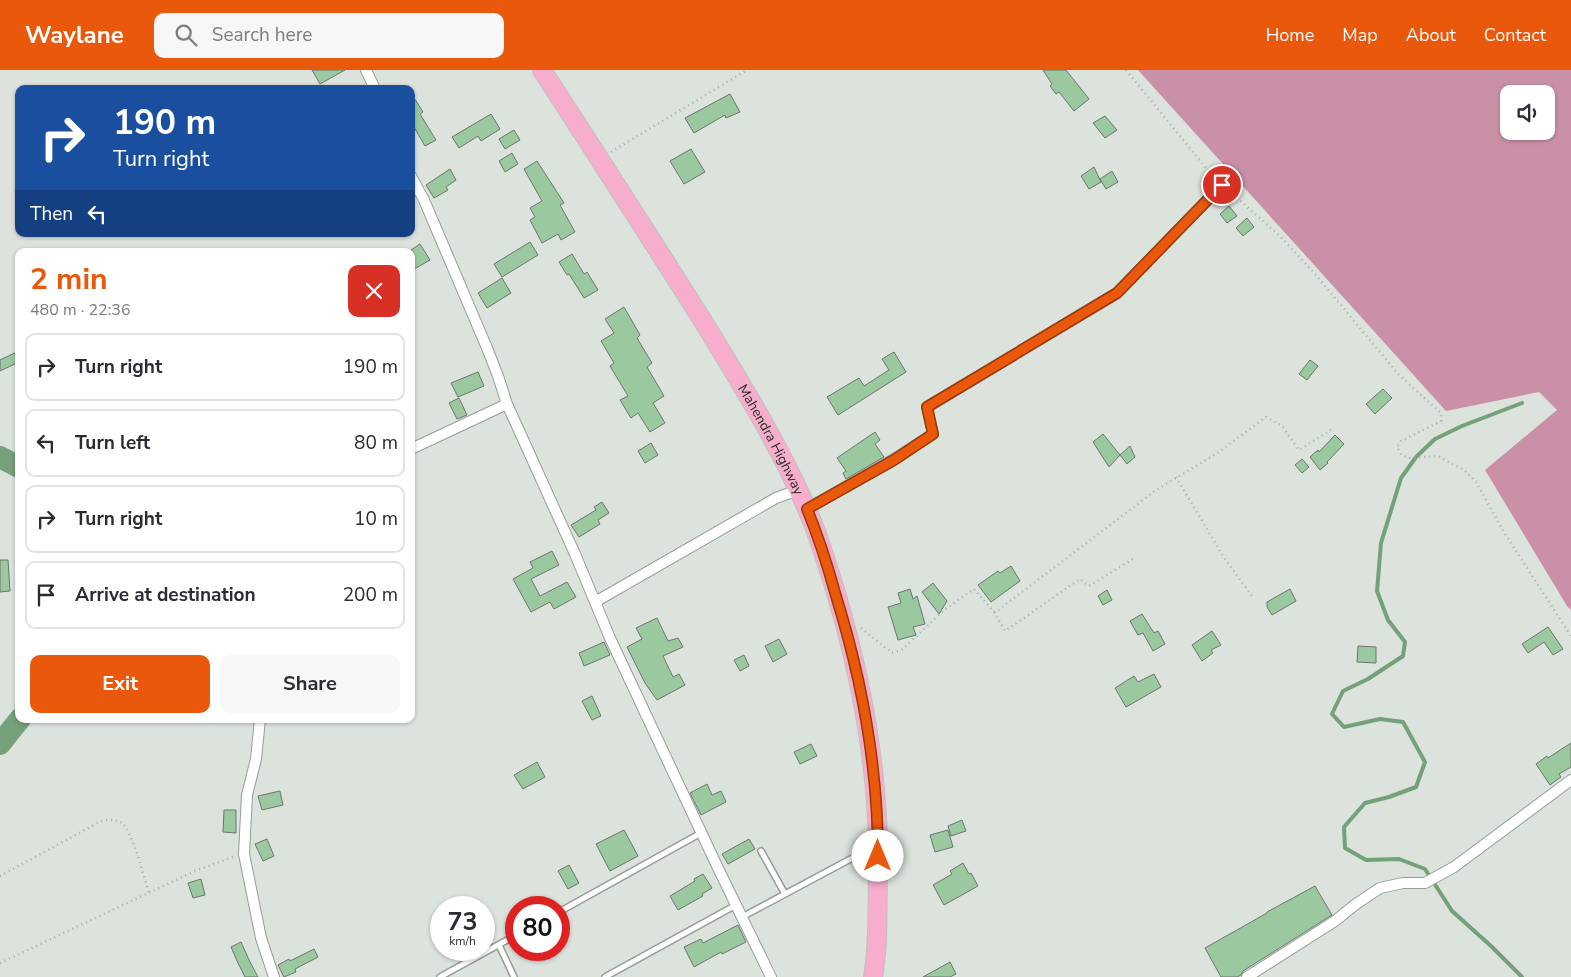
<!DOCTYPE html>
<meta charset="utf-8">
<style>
body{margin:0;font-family:"Nunito Sans",sans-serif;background:#f7f7f7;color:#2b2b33;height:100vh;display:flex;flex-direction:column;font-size:19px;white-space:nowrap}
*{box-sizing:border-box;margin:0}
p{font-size:16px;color:#7c7c81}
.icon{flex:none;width:28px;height:28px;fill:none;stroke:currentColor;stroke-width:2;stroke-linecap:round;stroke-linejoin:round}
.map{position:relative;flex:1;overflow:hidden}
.details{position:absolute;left:15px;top:178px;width:400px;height:475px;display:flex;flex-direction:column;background:#fff;border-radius:10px;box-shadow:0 1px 4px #0004}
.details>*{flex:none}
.guide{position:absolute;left:15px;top:15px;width:400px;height:152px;border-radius:10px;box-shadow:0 1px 4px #0004;background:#1a4fa0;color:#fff;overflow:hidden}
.tools{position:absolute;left:1500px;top:15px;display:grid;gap:10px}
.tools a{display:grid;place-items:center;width:55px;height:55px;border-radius:10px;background:#fff;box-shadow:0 1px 4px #0004;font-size:25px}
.speed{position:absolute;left:430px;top:826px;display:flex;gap:10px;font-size:25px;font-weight:700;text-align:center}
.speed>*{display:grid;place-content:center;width:65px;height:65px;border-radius:50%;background:#fff;box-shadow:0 1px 4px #0004;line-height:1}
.speed small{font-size:12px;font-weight:400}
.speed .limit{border:8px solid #d22;background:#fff;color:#111}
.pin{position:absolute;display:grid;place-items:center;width:42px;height:42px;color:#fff;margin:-21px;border:2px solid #fff;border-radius:50%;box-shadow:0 1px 5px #0007}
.me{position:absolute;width:55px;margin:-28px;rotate:0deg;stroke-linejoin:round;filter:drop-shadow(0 0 4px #0008)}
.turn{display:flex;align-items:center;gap:18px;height:105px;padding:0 15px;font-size:22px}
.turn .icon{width:65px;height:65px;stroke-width:2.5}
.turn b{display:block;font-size:35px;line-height:42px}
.then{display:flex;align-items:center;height:48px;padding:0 15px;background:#0003;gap:10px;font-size:19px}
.round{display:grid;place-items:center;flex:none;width:52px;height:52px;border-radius:10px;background:#f7f7f7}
.headline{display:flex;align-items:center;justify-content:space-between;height:85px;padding:0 15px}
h1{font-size:30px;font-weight:700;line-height:38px;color:#ea580c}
.button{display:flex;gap:10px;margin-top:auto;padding:10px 15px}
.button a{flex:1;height:58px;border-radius:10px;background:#ea580c;color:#fff;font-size:20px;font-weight:700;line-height:58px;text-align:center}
.button a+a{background:#f7f7f7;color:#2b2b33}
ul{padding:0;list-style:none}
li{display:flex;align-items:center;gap:15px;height:68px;margin:0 10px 8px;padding:0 5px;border:2px solid #e1e1e2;border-radius:10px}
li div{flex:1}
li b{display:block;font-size:19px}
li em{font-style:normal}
header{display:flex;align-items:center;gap:30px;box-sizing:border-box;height:70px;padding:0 25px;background:#ea580c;color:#fff}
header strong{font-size:24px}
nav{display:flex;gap:28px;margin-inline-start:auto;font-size:18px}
.search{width:350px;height:45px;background:#f7f7f7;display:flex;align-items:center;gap:12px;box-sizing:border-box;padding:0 18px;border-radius:10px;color:#7c7c81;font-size:19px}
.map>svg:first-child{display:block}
.forest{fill:#ca90a8;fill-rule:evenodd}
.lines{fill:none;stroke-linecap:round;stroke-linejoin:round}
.stream{stroke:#74a179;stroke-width:4}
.river{stroke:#74a179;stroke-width:22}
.building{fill:#9bc99f;stroke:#6e746e}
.service-casing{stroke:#969c96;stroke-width:8}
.minor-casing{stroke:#969c96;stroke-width:12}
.trunk-casing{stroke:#bfc0bf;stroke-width:20}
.path{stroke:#a5aba6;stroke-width:2.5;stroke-dasharray:1 4;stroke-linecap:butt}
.service{stroke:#fff;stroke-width:5}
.minor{stroke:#fff;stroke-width:10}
.trunk{stroke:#f6aecc;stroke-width:18}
.route-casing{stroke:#983908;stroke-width:12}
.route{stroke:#ea580c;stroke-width:9}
.labels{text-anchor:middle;stroke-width:4;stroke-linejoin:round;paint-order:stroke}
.street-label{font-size:14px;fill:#292c2a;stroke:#fff}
</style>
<header>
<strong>Waylane</strong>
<div class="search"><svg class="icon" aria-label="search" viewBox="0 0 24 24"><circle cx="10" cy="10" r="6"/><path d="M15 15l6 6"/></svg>Search here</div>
<nav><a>Home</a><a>Map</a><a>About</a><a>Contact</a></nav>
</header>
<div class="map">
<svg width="1571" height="907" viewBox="0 0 1571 907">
<rect width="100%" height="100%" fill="#dce3dc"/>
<path class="forest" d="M1138,0H1571V540L1567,536L1485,400L1557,340L1539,322L1446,341ZM1509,24H1546V61H1509Z"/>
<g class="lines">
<path class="stream" d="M6,390L19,408
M7,666L19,644
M1522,907L1491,876L1452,841L1425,799L1399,789L1366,790L1345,778L1344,757L1365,733L1389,727L1416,717L1425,692L1403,652L1380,649L1344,657L1332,644L1343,621L1368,609L1403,586L1405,572L1388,550L1377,521L1381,473L1401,408L1416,387L1435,369L1462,356L1522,333"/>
<path class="river" d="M0,387L19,397
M0,674L20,649"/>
</g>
<path class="building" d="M312,0H345L320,14Z
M1043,0H1066L1089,29L1074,41L1059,22L1056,24L1050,16L1052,14Z
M411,23L423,42L420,44L436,70L425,76L411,52Z
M730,24L740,42L726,48L725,45L694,63L685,48Z
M491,44L500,59L481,71L478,66L459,78L452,67Z
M1105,46L1117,60L1105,68L1093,53Z
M514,60L520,70L505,79L499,69Z
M691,79L705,102L684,114L670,91Z
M512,83L518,94L505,102L499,91Z
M537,91L564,133L560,135L575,162L561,170L558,164L542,173L530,150L535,147L530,138L542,131L524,99Z
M1094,97L1101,112L1089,119L1081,106Z
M450,99L456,110L446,117L448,120L434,128L426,115Z
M1112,101L1118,112L1106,119L1100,109Z
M1229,136L1237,146L1227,153L1220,144Z
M1247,148L1254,157L1243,166L1236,158Z
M530,172L538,185L502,207L494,194Z
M420,174L430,190L411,201V180Z
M572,184L584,204L587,202L598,220L584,228L569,204L567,205L559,192Z
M502,208L511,223L487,238L478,223Z
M624,237L640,265L637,268L652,293L647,297L664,326L653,333L665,353L650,362L638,343L631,348L620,330L628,326L610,296L614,293L601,271L614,263L605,249Z
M19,281V292L0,301V290Z
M894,282L906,302L838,345L827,327L859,308L864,316L889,300L882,289Z
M1310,290L1318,296L1307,310L1299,304Z
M478,302L484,316L458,327L451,313Z
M1383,319L1392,328L1375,344L1366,334Z
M459,328L467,345L457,349L449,333Z
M875,362L880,370L875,374L884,387L846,409L843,403L846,401L837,388Z
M1103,364L1120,385L1109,397L1093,372Z
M1335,365L1344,374L1327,392L1328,393L1320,400L1310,387L1318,380L1319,382Z
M651,373L658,385L645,393L638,381Z
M1130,376L1135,387L1127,394L1120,385Z
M1302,389L1309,397L1302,403L1295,395Z
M602,432L609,443L598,450L600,454L579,467L571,455L596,440L594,437Z
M552,481L559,495L531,509L540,526L567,512L576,527L554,539L550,532L531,542L513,509L533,498L530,492Z
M0,490H8L10,521L0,522Z
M1011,496L1020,511L991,532L978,515L998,501L1000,503Z
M933,513L947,531L939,544L922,522Z
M910,519L913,529L917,526L925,554L913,557L916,565L898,570L888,537L901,533L898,523Z
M1290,519L1296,531L1272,545L1267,537V532Z
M1107,520L1112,530L1103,535L1098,526Z
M1142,544L1154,563L1158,561L1165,574L1153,581L1143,563L1138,565L1130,551Z
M657,548L668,571L678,568L683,577L663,586L673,607L679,604L685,615L657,630L645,613L627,577L642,569L636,558Z
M1548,557L1563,579L1553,585L1544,572L1528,583L1522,574Z
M1212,561L1221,575L1211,580L1213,583L1202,591L1192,575Z
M779,569L787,584L773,592L765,576Z
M604,572L610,585L584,596L579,583Z
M1358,576L1376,577V593L1357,592Z
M744,585L749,596L740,601L734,590Z
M1154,604L1161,617L1126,637L1115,618L1134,606L1138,612Z
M592,626L601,646L592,650L582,631Z
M1571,673V697L1559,704L1561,707L1550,715L1536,694L1547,686L1548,688Z
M811,674L817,686L800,694L794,682Z
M537,692L545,707L523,719L514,705Z
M707,714L712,725L721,721L726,732L701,745L690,723Z
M280,721L283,735L262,740L258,726Z
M224,740H236V763L223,762Z
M962,750L966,761L951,766L948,756Z
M624,760L638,786L610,801L596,774Z
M948,760L953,777L935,782L930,765Z
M267,769L274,786L263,791L255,774Z
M749,769L755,779L728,794L722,784Z
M963,793L969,804L971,803L978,816L944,835L933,815L952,804L950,801Z
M569,795L579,813L568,819L558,801Z
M703,804L712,818L702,824L703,826L678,840L670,826L695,811L694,809Z
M201,809L205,825L193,828L188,813Z
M1315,816L1332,845L1243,901L1241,905L1237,907H1221L1205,878L1267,843V842Z
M738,855L746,872L722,884L721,882L694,897L684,877L701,869L703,873Z
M241,872L250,892L258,907H245L238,893L231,877Z
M314,879L318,887L295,899L296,902L284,907L278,895L289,889L290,891Z
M950,892L956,904L950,907H923Z"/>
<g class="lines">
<defs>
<path id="service" d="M761,781L785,824
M559,842L701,763
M742,847L873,777
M499,875L514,907
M440,907L516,865
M605,907L736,835"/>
<path id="minor" d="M366,0L375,19
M411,106L424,130L487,278L498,306L507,334L575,484L610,568L717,796L771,907
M411,379L507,334
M807,439L894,389L933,364L927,337L1117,223L1222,115
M595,532L776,428L798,420
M260,649L256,689L247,725L244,784L261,868L274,907
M1247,907L1335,851L1356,834L1380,818L1403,813H1425L1454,797L1571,710"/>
<g id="trunk">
<path id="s1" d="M542,0C597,85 652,170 706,256C742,315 779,375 807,439C819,466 827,495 836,523C863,614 880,708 878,803C877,837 879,873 873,907"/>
</g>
</defs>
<use href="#service" class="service-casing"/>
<use href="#minor" class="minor-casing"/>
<use href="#trunk" class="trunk-casing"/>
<path class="path" d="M1126,0L1215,109
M611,82L747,0
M1229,121L1279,165L1316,205L1399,305L1441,343V351L1401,371L1397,377L1401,384L1408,388L1438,386L1464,400L1476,412L1505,464L1571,566
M1176,407L1223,486L1252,526
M994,542L1005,561L1080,509L1089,516L1136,487
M861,558L892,583L903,579L944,540L974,519L994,542L997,541L1156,420L1219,382L1266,347L1282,356L1299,380L1334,358
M0,806L103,750C110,750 116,749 122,753C133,762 144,808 149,823
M0,893L195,801L233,787"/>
<use href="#service" class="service"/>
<use href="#minor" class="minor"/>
<use href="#trunk" class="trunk"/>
</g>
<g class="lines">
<defs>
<path id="route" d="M878,786C878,698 862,610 836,526C828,497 819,468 807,439L894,390L933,364L927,337L1117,223L1222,115"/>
</defs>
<use href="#route" class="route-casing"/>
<use href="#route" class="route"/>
</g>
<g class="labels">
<g class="street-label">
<text dy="5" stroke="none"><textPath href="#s1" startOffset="435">Mahendra Highway</textPath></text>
</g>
</g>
</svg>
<div class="tools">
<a><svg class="icon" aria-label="sound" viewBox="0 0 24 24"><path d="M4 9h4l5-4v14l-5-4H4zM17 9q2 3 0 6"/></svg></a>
</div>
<div class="speed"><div>73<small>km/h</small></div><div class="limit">80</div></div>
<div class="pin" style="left:1222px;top:115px;background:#d93025"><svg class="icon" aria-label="arrive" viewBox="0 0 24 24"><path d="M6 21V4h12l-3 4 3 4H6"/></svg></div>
<svg class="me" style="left:878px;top:786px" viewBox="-20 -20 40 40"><circle r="19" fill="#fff"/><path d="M0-13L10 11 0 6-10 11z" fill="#ea580c"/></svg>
<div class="guide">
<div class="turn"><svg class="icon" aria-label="right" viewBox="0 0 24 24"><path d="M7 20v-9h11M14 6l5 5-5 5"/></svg><div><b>190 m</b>Turn right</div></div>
<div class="then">Then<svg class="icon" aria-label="left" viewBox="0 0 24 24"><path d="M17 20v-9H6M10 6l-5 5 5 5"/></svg></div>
</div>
<section class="details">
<div class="headline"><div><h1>2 min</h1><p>480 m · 22:36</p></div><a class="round" style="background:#d93025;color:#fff"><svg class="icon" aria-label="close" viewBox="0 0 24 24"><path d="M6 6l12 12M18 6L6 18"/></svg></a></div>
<ul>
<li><svg class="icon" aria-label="right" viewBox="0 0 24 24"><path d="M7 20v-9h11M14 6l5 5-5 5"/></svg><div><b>Turn right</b></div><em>190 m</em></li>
<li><svg class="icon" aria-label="left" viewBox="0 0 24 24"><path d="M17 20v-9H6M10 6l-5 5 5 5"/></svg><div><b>Turn left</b></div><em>80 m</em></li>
<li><svg class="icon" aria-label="right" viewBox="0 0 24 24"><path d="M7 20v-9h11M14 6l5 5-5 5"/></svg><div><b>Turn right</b></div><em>10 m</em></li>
<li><svg class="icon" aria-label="arrive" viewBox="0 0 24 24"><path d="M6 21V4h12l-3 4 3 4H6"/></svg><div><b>Arrive at destination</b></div><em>200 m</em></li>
</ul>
<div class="button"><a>Exit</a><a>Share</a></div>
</section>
</div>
